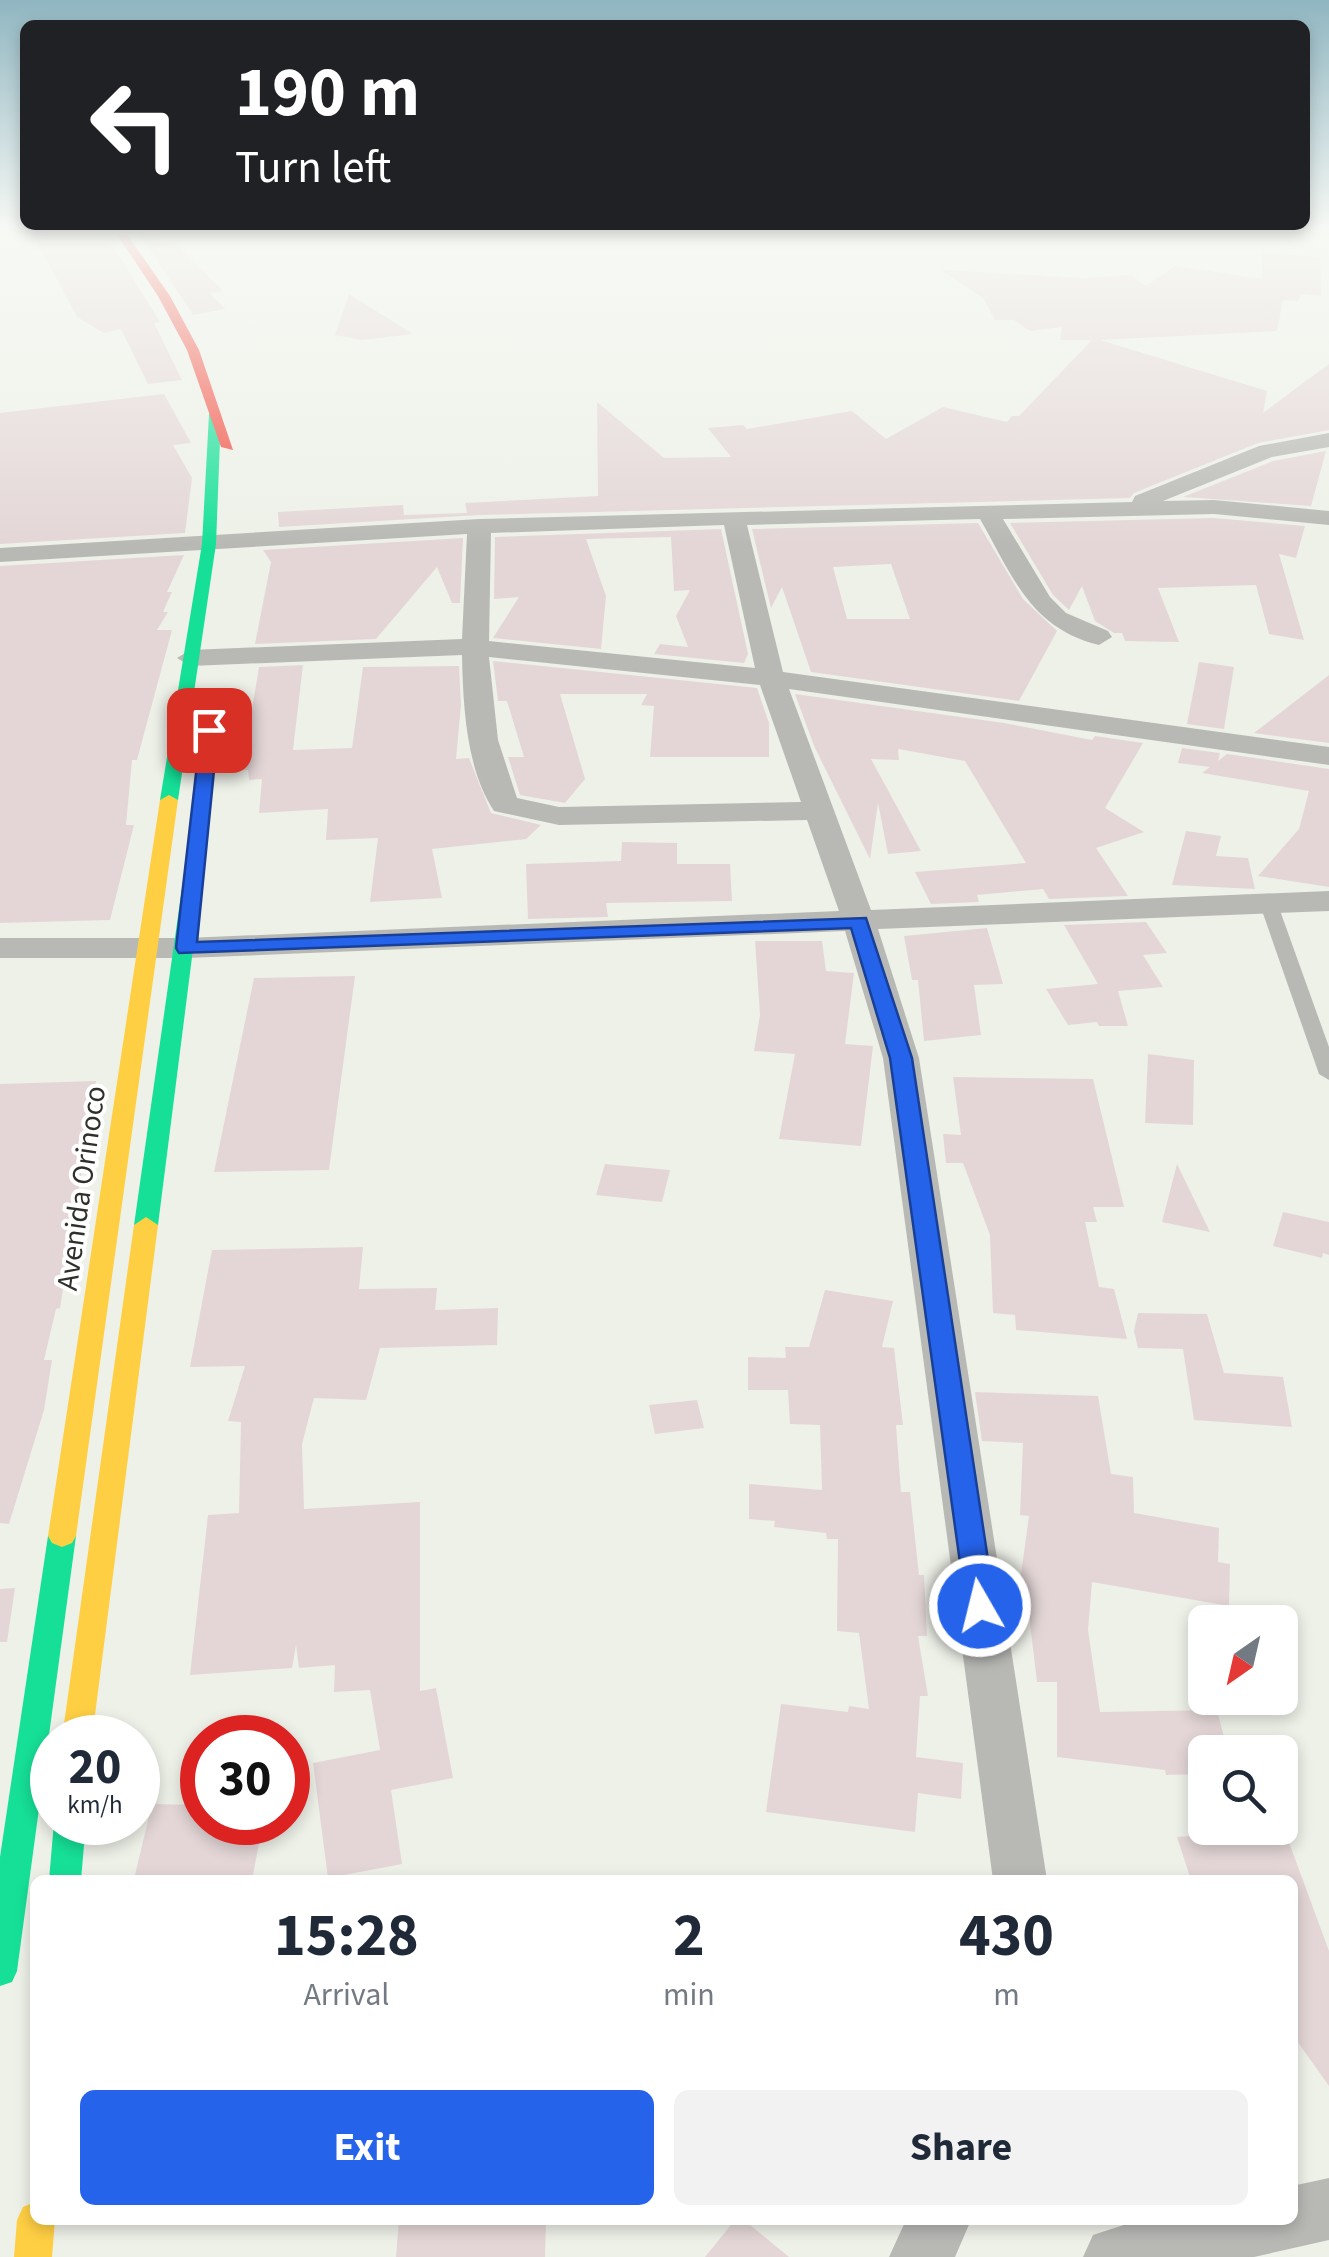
<!DOCTYPE html>
<style>
body{margin:0;font-family:"Source Sans 3",sans-serif;background:#f2f2f3;color:#1f2937;height:100vh;display:flex;flex-direction:column;font-size:38px;white-space:nowrap}
*{box-sizing:border-box;margin:0}
p{font-size:32px;color:#747a83}
.icon{flex:none;width:55px;height:55px;fill:none;stroke:currentColor;stroke-width:2;stroke-linecap:round;stroke-linejoin:round}
.map{position:relative;flex:1;overflow:hidden}
.details{position:absolute;left:30px;top:1875px;width:1268px;height:350px;display:flex;flex-direction:column;background:#fff;border-radius:15px;box-shadow:0 5px 15px #0003}
.details>*{flex:none}
.top-card{position:absolute;left:20px;top:20px;width:1290px;height:210px;border-radius:15px;box-shadow:0 5px 15px #0003;background:#202124;color:#fff;overflow:hidden}
.needle{width:65px;rotate:214deg}
.fabs{position:absolute;left:1188px;top:1605px;display:grid;gap:20px}
.fabs a{display:grid;place-items:center;width:110px;height:110px;border-radius:15px;background:#fff;box-shadow:0 5px 15px #0003;font-size:50px}
.speed{position:absolute;left:30px;top:1715px;display:flex;gap:20px;font-size:50px;font-weight:700;text-align:center}
.speed>*{display:grid;place-content:center;width:130px;height:130px;border-radius:50%;background:#fff;box-shadow:0 5px 15px #0003;line-height:1}
.speed small{font-size:25px;font-weight:400}
.speed .limit{border:15px solid #d22;background:#fff;color:#111}
.pin{position:absolute;display:grid;place-items:center;width:85px;height:85px;color:#fff;margin:-42px;border-radius:20px;box-shadow:0 5px 15px #0006}
.me{position:absolute;width:110px;margin:-55px;rotate:352deg;stroke-linejoin:round;filter:drop-shadow(0 0 8px #0008)}
.turn{display:flex;align-items:center;gap:35px;height:210px;padding:0 50px;font-size:45px}
.turn .icon{width:130px;height:130px;stroke-width:2.5}
.turn b{display:block;font-size:70px;line-height:85px}
.eta{display:flex;justify-content:space-evenly;align-items:center;height:170px;text-align:center}
.eta b{font-size:60px;font-weight:700;line-height:70px}
.action{display:flex;gap:20px;margin-top:auto;padding:20px 50px}
.action a{flex:1;height:115px;border-radius:15px;background:#2563eb;color:#fff;font-size:40px;font-weight:700;line-height:115px;text-align:center}
.action a+a{background:#f2f2f3;color:#1f2937}
.map>svg:first-child{display:block}
.building{fill:#e4d6d7;fill-rule:evenodd}
.lines{fill:none;stroke-linecap:round;stroke-linejoin:round}
.lane{fill:#b8b9b5;fill-rule:evenodd}
.street{fill:#b8b9b5;fill-rule:evenodd}
.fast{fill:#16e098;fill-rule:evenodd}
.slow{fill:#ffcf43;fill-rule:evenodd}
.jam{fill:#f24e42;fill-rule:evenodd}
.route{fill:#2563eb;stroke:#184099;stroke-width:2.5}
.labels{text-anchor:middle;stroke-width:8;stroke-linejoin:round;paint-order:stroke}
.street-label{font-size:30px;fill:#2e302a;stroke:#fff}
</style>
<div class="map">
<svg width="1329" height="2257" viewBox="0 0 1329 2257">
<rect width="100%" height="100%" fill="#eef1e8"/>
<path class="building" d="M31,230H103L160,322L154,323L182,380L148,384L121,329L104,333L77,317Z
M137,230H161V242L173,241L223,291L210,293L225,309L193,315Z
M1262,253L1320,257L1321,296L1301,294L1298,301L1283,300L1277,331L1100,340L1267,391L1263,413L1329,364V430L1258,443L1134,493L1130,498L479,515L279,527L278,512L403,505L404,515L467,513L465,503L598,496L597,402L664,458L731,457L708,428L743,425L747,429L852,411L886,439L943,407L1007,422L1012,416H1019L1092,340H1060L1062,327L1030,331L1014,320H995L983,298L941,270L1083,278L1131,275L1146,286L1175,266L1262,279Z
M349,294L413,334L362,340L335,335Z
M164,394L191,443L173,445L192,478L185,533L0,544V413Z
M1326,451L1311,506L1183,497L1273,461Z
M1214,518L1305,526L1296,558L1279,554L1304,640L1269,634L1256,585L1158,588L1179,642L1125,641L1122,633H1114L1095,621L1082,586L1069,610L1053,595L1010,523Z
M978,523L1023,599L1057,631L1019,701L811,672L782,587L771,608L752,529ZM891,564L910,619H847L833,567Z
M721,529L748,654L744,663L654,654L660,644L688,647L676,616L690,590L674,591L671,537L586,539L606,596L601,649L493,638L519,597L494,599L495,537Z
M463,538L460,603H452L437,567L376,639L255,644L271,562L263,550Z
M184,555L167,592H172L163,612H168L157,630H172L137,760H132L126,825H134L110,920L0,923V566Z
M493,661L757,688L769,723V757H650L654,706L641,705L647,694H560L585,779L565,803L520,795L508,757H524L507,701H498Z
M1199,662L1234,667L1224,729L1187,724Z
M303,665L293,750L352,748L363,667L459,666L461,705L456,759L469,758L491,813L541,825L526,839L432,849L442,898L370,902L378,838L326,840L328,809L259,813L262,779L249,780L248,770H242L259,667Z
M1329,675V743L1254,733Z
M795,694L1004,723L1092,740L1095,736L1143,743L1105,808L1144,832L1096,848L1128,896L1049,899L1043,889L977,895L979,902L931,904L915,872L1026,863L965,761L898,749L899,760L871,759L921,851L888,854L878,803L870,859L814,746Z
M1182,748L1220,753L1218,761L1227,754L1329,769V887L1258,876L1299,829L1309,791L1202,773L1210,767L1178,763Z
M1186,831L1221,836L1216,856L1248,858L1255,889L1172,885Z
M622,842L677,843V864H730L732,901L606,903L608,917L528,919L526,864L621,861Z
M1146,922L1167,953L1143,955L1163,987L1118,991L1128,1026H1099L1097,1022L1068,1025L1046,989L1098,984L1064,925Z
M987,928L1003,984L974,985L981,1035L924,1041L918,980H912L904,936Z
M755,941H822L826,971L854,973L845,1044L873,1046L861,1146L779,1139L795,1054L754,1051L760,1015Z
M355,976L329,1170L214,1172L254,978Z
M1148,1054L1194,1060L1193,1125L1145,1123Z
M953,1077L1093,1079L1124,1207H1093L1097,1222H1085L1099,1287L1114,1289L1127,1339L1016,1330L1015,1315L993,1313L990,1235L963,1163H946L943,1134L961,1135Z
M96,1081L60,1308L56,1309L44,1360H52L44,1410L9,1524L0,1523V1084Z
M605,1164L670,1170L662,1202L596,1195Z
M1177,1164L1210,1232L1162,1222Z
M1283,1212L1329,1222V1255L1323,1253L1322,1258L1273,1246Z
M363,1247L359,1289L437,1288L435,1310L498,1308L497,1345L380,1348L366,1400L314,1398L302,1444L304,1509L420,1502V1691L436,1688L453,1778L391,1790L402,1864L328,1878L313,1763L380,1750L370,1690L334,1692L335,1665L299,1668L296,1645L292,1668L190,1675L208,1515L239,1513L241,1422L228,1421L245,1366L190,1367L212,1250Z
M825,1290L893,1301L882,1347L894,1348L903,1425H896L901,1492H910L919,1575H924L927,1636H918L928,1696H920L916,1757L963,1763L961,1799L918,1793L915,1832L766,1812L781,1704L848,1712L849,1706L869,1709L859,1633L837,1631L838,1539H827L826,1533L774,1527L775,1521L749,1519V1484L822,1490L820,1425L790,1424L788,1390H748V1357L786,1358L785,1347H809Z
M1138,1313L1207,1314L1224,1373L1283,1377L1292,1427L1194,1420L1183,1349L1138,1348L1134,1331Z
M975,1392L1098,1396L1111,1474L1133,1477L1134,1513L1219,1528L1218,1562L1230,1564L1229,1606L1092,1582L1088,1630L1100,1712L1217,1710L1228,1752H1205V1774L1166,1775L1165,1770L1057,1757V1682H1037L1026,1590L1019,1589L1029,1516L1020,1515L1023,1443L982,1441Z
M697,1400L704,1428L655,1434L649,1405Z
M15,1588L7,1642H0V1589Z
M152,1804L202,1805V1822H263L252,1880L134,1879Z
M1284,1829L1329,1951V2086L1292,2034V1880H1191L1177,1837Z
M399,2220H546L545,2257H396Z
M735,2220H744L789,2257H705Z"/>
<g class="lines">
<path class="lane" d="M1269,900L1278,905L1329,1047V1080L1319,1074L1260,905Z"/>
<path class="street" d="M1329,433V447L1272,457L1163,501L1214,500L1329,511V525L1214,514L1003,519L1050,597L1066,613L1108,631L1112,637L1099,645C1030,628 1012,575 980,519L747,525L783,672L1329,747V765L789,689L871,910L1329,891V911L878,929L919,1058L1047,1880H993L883,1058L845,931L186,958H0V938H186L839,911L807,820L559,825L494,811C466,769 463,705 462,655L190,666L177,658L190,650L462,639L467,534L0,562V548L479,519L1132,502L1135,496L1259,446ZM724,525L755,668L489,641L491,533ZM489,657L760,685L801,802L559,807L517,798L498,740Z
M1329,2178V2240L1254,2257H1083L1093,2235L1139,2220H1292V2186Z
M906,2220H971L955,2257H889Z"/>
<path class="fast" d="M215,410L221,414L216,544L178,800L169,805L160,800L202,544L209,414Z
M198,833L207,839L158,1225L146,1233L134,1225L189,839Z
M62,1525L72,1529L76,1536L17,1971L12,1982L0,1986V1857L48,1536L52,1529Z
M54,1822H86L81,1880H49Z"/>
<path class="slow" d="M169,795L178,800L76,1536L72,1543L62,1547L52,1543L48,1536L160,800Z
M146,1217L158,1225L92,1738H62L134,1225Z
M35,2202V2220H55L52,2257H14L17,2220L23,2207Z"/>
<path class="jam" d="M114,230H124L170,296L199,350L233,450L221,447L187,350L158,296Z"/>
</g>
<linearGradient id="sky" x2="0" y2="1"><stop stop-color="#90b6c1"/><stop offset="0.42" stop-color="#f7f9f5"/><stop offset="1" stop-color="#f7f9f5" stop-opacity="0"/></linearGradient>
<rect width="1329" height="546" fill="url(#sky)"/>
<path class="route" d="M209,725L218,730L197,942L866,918L912,1058L995,1606L991,1614L980,1617L970,1614L966,1606L890,1058L851,928L179,953L176,948L201,730Z"/>
<g class="labels">
<g class="street-label">
<text transform="translate(81 1188) rotate(-82)" y="10">Avenida Orinoco</text>
</g>
</g>
</svg>
<div class="fabs">
<a><svg class="needle" viewBox="-14 -14 28 28"><path d="M0-13l5 13h-10z" fill="#e53935"/><path d="M0 13l5-13h-10z" fill="#747a83"/></svg></a>
<a><svg class="icon" aria-label="search" viewBox="0 0 24 24"><circle cx="10" cy="10" r="6"/><path d="M15 15l6 6"/></svg></a>
</div>
<div class="speed"><div>20<small>km/h</small></div><div class="limit">30</div></div>
<div class="pin" style="left:209px;top:730px;background:#d93025"><svg class="icon" aria-label="arrive" viewBox="0 0 24 24"><path d="M6 21V4h12l-3 4 3 4H6"/></svg></div>
<svg class="me" style="left:980px;top:1606px" viewBox="-20 -20 40 40"><circle r="17" fill="#2563eb" stroke="#fff" stroke-width="3"/><path d="M0-11L8 9 0 5-8 9z" fill="#fff"/></svg>
<div class="top-card">
<div class="turn"><svg class="icon" aria-label="left" viewBox="0 0 24 24"><path d="M17 20v-9H6M10 6l-5 5 5 5"/></svg><div><b>190 m</b>Turn left</div></div>
</div>
<section class="details">
<div class="eta">
<div><b>15:28</b><p>Arrival</p></div>
<div><b>2</b><p>min</p></div>
<div><b>430</b><p>m</p></div>
</div>
<div class="action"><a>Exit</a><a>Share</a></div>
</section>
</div>
